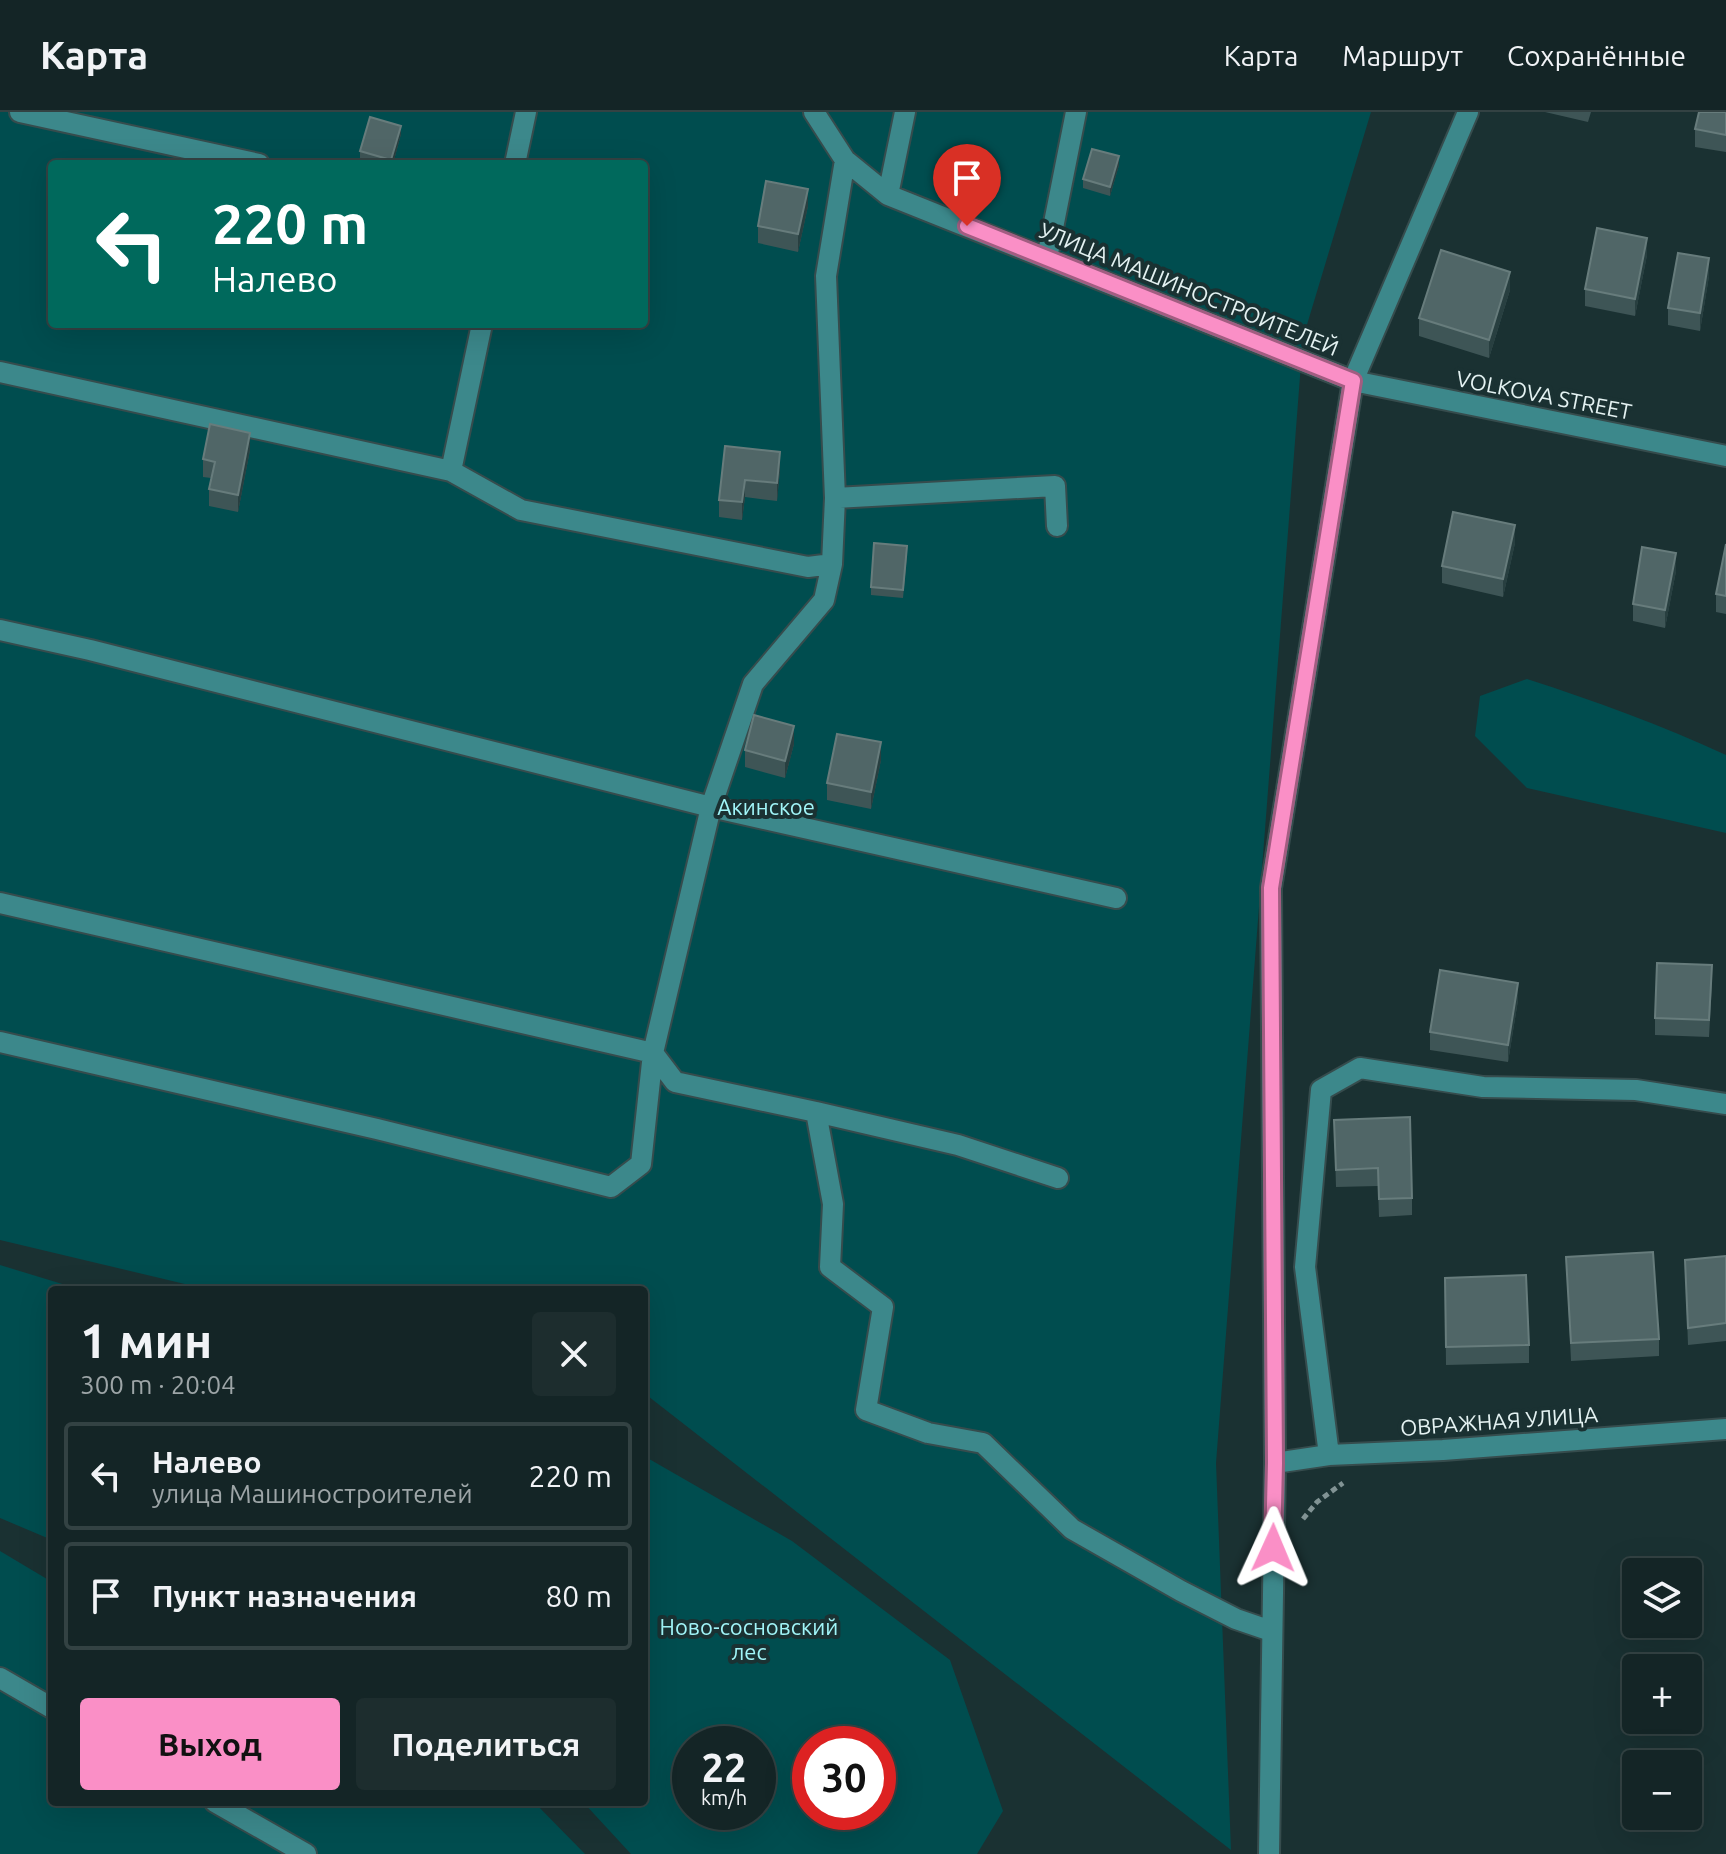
<!DOCTYPE html>
<html lang="ru">
<meta charset="utf-8">
<style>
body{margin:0;font-family:Ubuntu,sans-serif;background:#1d2d2e;color:#f1f3f6;height:100vh;display:flex;flex-direction:column;font-size:30px;white-space:nowrap}
*{box-sizing:border-box;margin:0}
p{font-size:26px;color:#9da5a7}
.icon{flex:none;width:44px;height:44px;fill:none;stroke:currentColor;stroke-width:2;stroke-linecap:round;stroke-linejoin:round}
.map{position:relative;flex:1;overflow:hidden}
.sheet{position:absolute;left:48px;top:1174px;width:600px;height:520px;display:flex;flex-direction:column;background:#142526;border-radius:8px;box-shadow:0 8px 32px #0002,0 0 0 2px #334243}
.sheet>*{flex:none}
.banner{position:absolute;left:48px;top:48px;width:600px;height:168px;border-radius:8px;box-shadow:0 8px 32px #0002,0 0 0 2px #334243;background:#00695c;color:#fff;overflow:hidden}
.tools{position:absolute;left:1622px;top:1446px;display:grid;gap:16px}
.tools a{display:grid;place-items:center;width:80px;height:80px;border-radius:8px;background:#142526;box-shadow:0 8px 32px #0002,0 0 0 2px #334243;font-size:40px}
.speed{position:absolute;left:672px;top:1614px;display:flex;gap:16px;font-size:40px;font-weight:700;text-align:center}
.speed>*{display:grid;place-content:center;width:104px;height:104px;border-radius:50%;background:#142526;box-shadow:0 8px 32px #0002,0 0 0 2px #334243;line-height:1}
.speed small{font-size:20px;font-weight:400}
.speed .limit{border:12px solid #d22;background:#fff;color:#111}
.pin{position:absolute;display:grid;place-items:center;width:68px;height:68px;color:#fff;margin:-82px -34px;border-radius:50% 50% 50% 0;rotate:-45deg;box-shadow:0 0 8px #0007}
.pin .icon{rotate:45deg}
.me{position:absolute;width:88px;margin:-44px;rotate:1deg;stroke-linejoin:round;filter:drop-shadow(0 0 6px #0008)}
.turn{display:flex;align-items:center;gap:28px;height:168px;padding:0 32px;font-size:36px}
.turn .icon{width:104px;height:104px;stroke-width:2.5}
.turn b{display:block;font-size:56px;line-height:68px}
.round{display:grid;place-items:center;flex:none;width:84px;height:84px;border-radius:8px;background:#1d2d2e}
.summary{display:flex;align-items:center;justify-content:space-between;height:136px;padding:0 32px}
h1{font-size:48px;font-weight:700;line-height:60px}
.action{display:flex;gap:16px;margin-top:auto;padding:16px 32px}
.action a{flex:1;height:92px;border-radius:8px;background:#fa8fc6;color:#111;font-size:32px;font-weight:700;line-height:92px;text-align:center}
.action a+a{background:#1d2d2e;color:#f1f3f6}
ul{padding:0;list-style:none}
li{display:flex;align-items:center;gap:24px;height:108px;margin:0 16px 12px;padding:0 16px;border:4px solid #334243;border-radius:8px}
li div{flex:1}
li b{display:block;font-size:30px}
li em{font-style:normal}
header{display:flex;align-items:center;gap:48px;box-sizing:border-box;height:112px;padding:0 40px;background:#142526;border-bottom:2px solid #334243}
header strong{font-size:38px}
nav{display:flex;gap:44px;margin-inline-start:auto;font-size:28px}
.map>svg:first-child{display:block}
.green{fill:#004d4f;fill-rule:evenodd}
.lines{fill:none;stroke-linecap:round;stroke-linejoin:round}
.minor-casing{stroke:#364c4d;stroke-width:24}
.path{stroke:#819394;stroke-width:5;stroke-dasharray:6 4;stroke-linecap:butt}
.minor{stroke:#3c888b;stroke-width:20}
.wall{fill:#3e5556}
.shaded-wall{fill:#283f40}
.building{fill:#506667;stroke:#677c7c;stroke-width:2}
.route-casing{stroke:#a25d81;stroke-width:20}
.route{stroke:#fa8fc6;stroke-width:14}
.labels{text-anchor:middle;stroke-width:8;stroke-linejoin:round;paint-order:stroke}
.street-label{font-size:22px;fill:#e4f2f2;stroke:#1a3132}
.park-label{font-size:22px;fill:#a1f5f8;stroke:#1a3132}
</style>
<header>
<strong>Карта</strong>
<nav><a>Карта</a><a>Маршрут</a><a>Сохранённые</a></nav>
</header>
<div class="map">
<svg width="1726" height="1742" viewBox="0 0 1726 1742">
<rect width="100%" height="100%" fill="#1a3132"/>
<path class="green" d="M0,0H1371L1303,226L1216,1351L1231,1738L644,1281V1178H210L0,1128ZM52,52H644V212H52Z
M1527,567C1595,589 1661,613 1726,643V721L1527,676L1475,624L1480,584Z
M0,1153L82,1178H52V1428L0,1406Z
M644,1344L792,1429L950,1548L1003,1699L977,1742H631L583,1690H644ZM758,1632V1700H690V1632ZM878,1632V1700H810V1632Z
M0,1439L52,1470V1690H534L585,1742H0Z"/>
<g class="lines">
<defs>
<path id="minor" d="M20,0L259,52
M814,0L845,48L888,83L1353,269L1726,344
M515,52L526,0
M888,83L905,0
M1047,146L1076,0
M0,260L451,359L521,398L808,455L832,452
M451,359L482,212
M835,386L1055,374L1057,414
M0,518L90,538L711,695L1116,786
M0,791L653,941L675,970L816,1000L833,1092L830,1155L883,1195L866,1298L928,1321L983,1331L1072,1417L1181,1479L1236,1507L1271,1519
M0,930L377,1017L611,1075L641,1052L653,941L711,695L753,572L824,488L832,452L835,386L826,164L845,48
M816,1000L958,1033L1058,1066
M1329,1343L1305,1155L1321,978L1360,956L1483,975L1636,978L1726,992
M1275,1351L1329,1343L1443,1338L1726,1317
M0,1566L52,1596
M215,1690L306,1742
M1269,1742L1275,1351L1271,776L1353,269L1468,0"/>
</defs>
<use href="#minor" class="minor-casing"/>
<path class="path" d="M1303,1407L1317,1390L1343,1371"/>
<use href="#minor" class="minor"/>
</g>
<path class="wall" d="M1545,0H1591L1588,10Z
M1726,0V40L1695,35V17Z
M401,22L393,52H375L360,48V39Z
M1119,53L1110,84L1083,76V67Z
M808,94L798,140L758,131V114Z
M1647,143L1635,204L1585,194V177Z
M1709,164L1700,219L1668,213V196Z
M1510,178L1489,246L1419,224V206Z
M725,334L780,357L777,389L745,385L742,408L719,405V388Z
M250,338L238,400L209,394V377L211,366L203,365V347Z
M1515,431L1503,485L1442,471V454Z
M1726,432V502L1716,500V482Z
M907,443L903,486L871,483V475Z
M1676,459L1665,516L1633,509V492Z
M794,632L785,666L745,655V638Z
M881,648L871,697L827,688V671Z
M1712,871L1709,925L1655,923V906Z
M1518,888L1508,950L1430,938V920Z
M1334,1008L1412,1086V1103L1379,1105L1378,1074L1336,1075Z
M1726,1144V1229L1688,1233L1685,1148Z
M1566,1145L1659,1227V1244L1571,1249Z
M1445,1166L1529,1233V1251L1446,1253Z"/>
<path class="shaded-wall" d="M401,14V22L393,52H391V48Z
M1119,44V53L1110,84V75Z
M808,77V94L798,140V122Z
M1647,126V143L1635,204V187Z
M1709,146V164L1700,219V201Z
M1510,160V178L1489,246V228Z
M250,321V338L238,400V383Z
M780,340V357L777,389V371Z
M745,368V385L742,408V390Z
M1515,413V431L1503,485V467Z
M1676,441V459L1665,516V498Z
M794,614V632L785,666V649Z
M881,630V648L871,697V680Z
M1518,871V888L1508,950V933Z"/>
<path class="building" d="M1699,0H1726V23L1695,17Z
M370,5L401,14L391,48L360,39Z
M1092,37L1119,44L1110,75L1083,67Z
M766,69L808,77L798,122L758,114Z
M1597,116L1647,126L1635,187L1585,177Z
M1441,138L1510,160L1489,228L1419,206Z
M1678,141L1709,146L1700,201L1668,196Z
M210,312L250,321L238,383L209,377L215,350L203,347Z
M725,334L780,340L777,371L745,368L742,390L719,388Z
M1453,400L1515,413L1503,467L1442,454Z
M874,431L907,434L903,478L871,475Z
M1726,432V484L1716,482Z
M1642,435L1676,441L1665,498L1633,492Z
M754,603L794,614L785,649L745,638Z
M837,622L881,630L871,680L827,671Z
M1657,851L1712,853L1709,908L1655,906Z
M1440,858L1518,871L1508,933L1430,920Z
M1410,1005L1412,1086L1379,1087L1378,1056L1336,1058L1334,1008Z
M1653,1140L1659,1227L1571,1231L1566,1145Z
M1726,1144V1211L1688,1216L1685,1148Z
M1526,1163L1529,1233L1446,1235L1445,1166Z"/>
<g class="lines">
<defs>
<path id="route" d="M967,114L1353,269L1271,776L1275,1351L1273,1436"/>
</defs>
<use href="#route" class="route-casing"/>
<use href="#route" class="route"/>
</g>
<g class="labels">
<g class="street-label">
<text transform="translate(1189 177) rotate(22)" y="8">УЛИЦА МАШИНОСТРОИТЕЛЕЙ</text>
<text transform="translate(1544 283) rotate(11)" y="8">VOLKOVA STREET</text>
<text transform="translate(1499 1309) rotate(-4)" y="8">ОВРАЖНАЯ УЛИЦА</text>
</g>
<g class="park-label">
<text x="766" y="703">Акинское</text>
<text x="749" y="1523">Ново-сосновский<tspan x="749" dy="25">лес</tspan></text>
</g>
</g>
</svg>
<div class="tools">
<a><svg class="icon" aria-label="layers" viewBox="0 0 24 24"><path d="M12 4l9 5-9 5-9-5zM3 14l9 5 9-5"/></svg></a>
<a>+</a>
<a>−</a>
</div>
<div class="speed"><div>22<small>km/h</small></div><div class="limit">30</div></div>
<div class="pin" style="left:967px;top:114px;background:#d93025"><svg class="icon" aria-label="arrive" viewBox="0 0 24 24"><path d="M6 21V4h12l-3 4 3 4H6"/></svg></div>
<svg class="me" style="left:1273px;top:1436px" viewBox="-20 -20 40 40"><path d="M0-17L14 15 0 8-14 15z" fill="#fa8fc6" stroke="#fff" stroke-width="4"/></svg>
<div class="banner">
<div class="turn"><svg class="icon" aria-label="left" viewBox="0 0 24 24"><path d="M17 20v-9H6M10 6l-5 5 5 5"/></svg><div><b>220 m</b>Налево</div></div>
</div>
<section class="sheet">
<div class="summary"><div><h1>1 мин</h1><p>300 m · 20:04</p></div><a class="round"><svg class="icon" aria-label="close" viewBox="0 0 24 24"><path d="M6 6l12 12M18 6L6 18"/></svg></a></div>
<ul>
<li><svg class="icon" aria-label="left" viewBox="0 0 24 24"><path d="M17 20v-9H6M10 6l-5 5 5 5"/></svg><div><b>Налево</b><p>улица Машиностроителей</p></div><em>220 m</em></li>
<li><svg class="icon" aria-label="arrive" viewBox="0 0 24 24"><path d="M6 21V4h12l-3 4 3 4H6"/></svg><div><b>Пункт назначения</b></div><em>80 m</em></li>
</ul>
<div class="action"><a>Выход</a><a>Поделиться</a></div>
</section>
</div>
